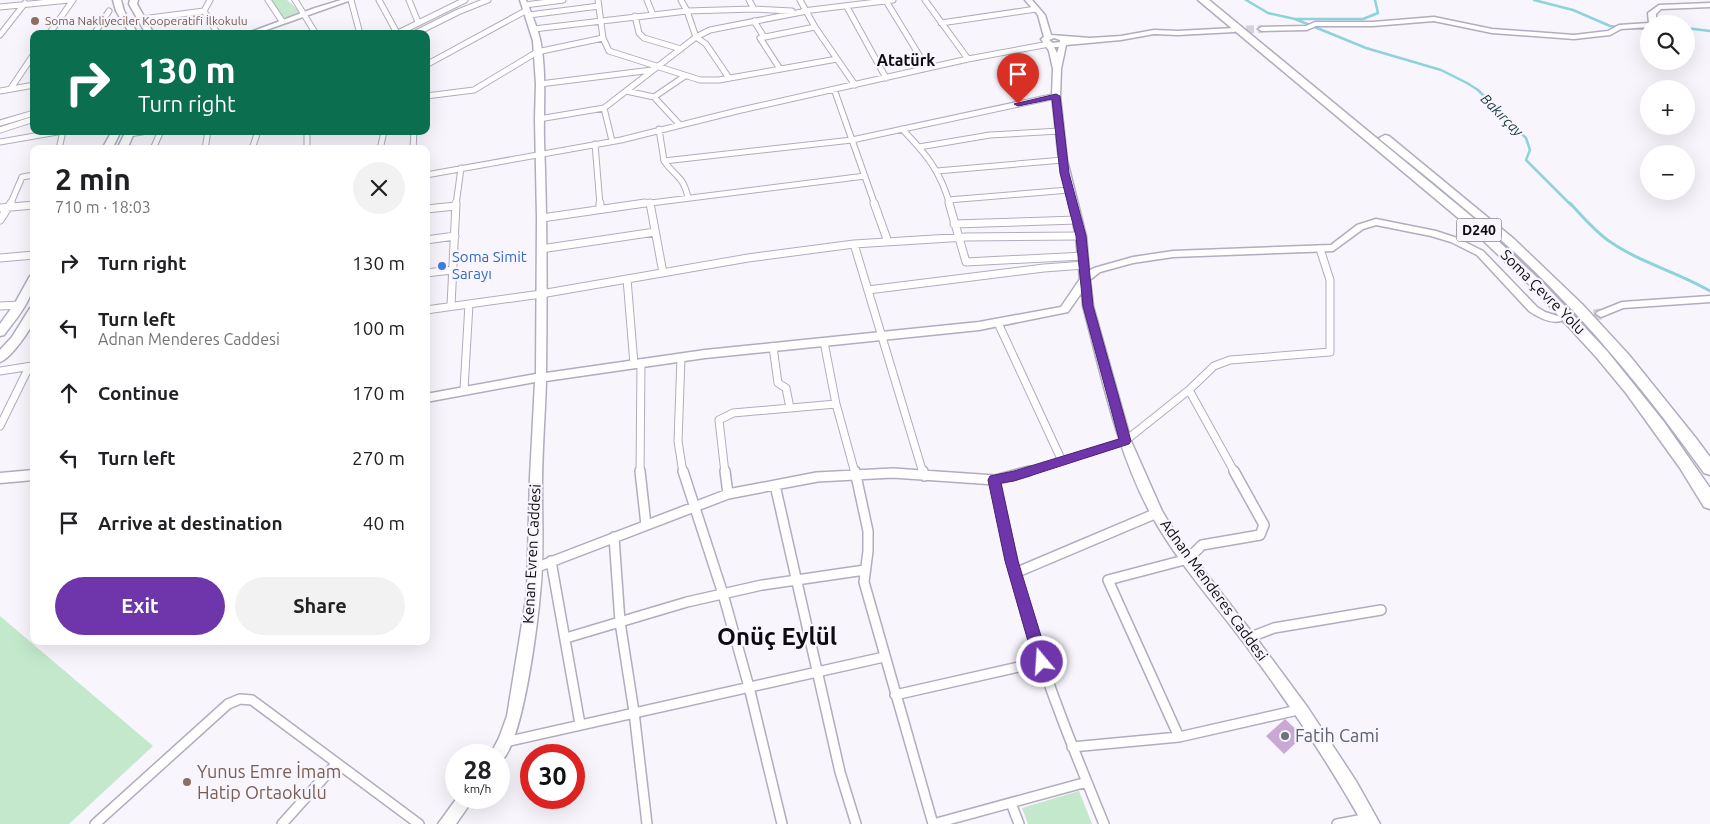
<!DOCTYPE html>
<meta charset="utf-8">
<style>
body{margin:0;font-family:Ubuntu,sans-serif;background:#f2f2f2;color:#202124;height:100vh;display:flex;flex-direction:column;font-size:19px;white-space:nowrap}
*{box-sizing:border-box;margin:0}
p{font-size:16px;color:#757577}
.icon{flex:none;width:28px;height:28px;fill:none;stroke:currentColor;stroke-width:2;stroke-linecap:round;stroke-linejoin:round}
.map{position:relative;flex:1;overflow:hidden}
.side{position:absolute;left:30px;top:145px;width:400px;height:500px;display:flex;flex-direction:column;background:#fff;border-radius:10px;box-shadow:0 5px 20px #0002}
.side>*{flex:none}
.banner{position:absolute;left:30px;top:30px;width:400px;height:105px;border-radius:10px;box-shadow:0 5px 20px #0002;background:#0b6e4f;color:#fff;overflow:hidden}
.tools{position:absolute;left:1640px;top:15px;display:grid;gap:10px}
.tools a{display:grid;place-items:center;width:55px;height:55px;border-radius:50%;background:#fff;box-shadow:0 5px 20px #0002;font-size:25px}
.speed{position:absolute;left:445px;top:744px;display:flex;gap:10px;font-size:25px;font-weight:700;text-align:center}
.speed>*{display:grid;place-content:center;width:65px;height:65px;border-radius:50%;background:#fff;box-shadow:0 5px 20px #0002;line-height:1}
.speed small{font-size:12px;font-weight:400}
.speed .limit{border:8px solid #d22;background:#fff;color:#111}
.pin{position:absolute;display:grid;place-items:center;width:42px;height:42px;color:#fff;margin:-51px -21px;border-radius:50% 50% 50% 0;rotate:-45deg;box-shadow:0 0 5px #0007}
.pin .icon{rotate:45deg}
.me{position:absolute;width:55px;margin:-28px;rotate:342deg;stroke-linejoin:round;filter:drop-shadow(0 0 4px #0008)}
.turn{display:flex;align-items:center;gap:18px;height:105px;padding:0 25px;font-size:22px}
.turn .icon{width:65px;height:65px;stroke-width:2.5}
.turn b{display:block;font-size:35px;line-height:42px}
.round{display:grid;place-items:center;flex:none;width:52px;height:52px;border-radius:26px;background:#f2f2f2}
.head{display:flex;align-items:center;justify-content:space-between;height:85px;padding:0 25px}
h1{font-size:30px;font-weight:600;line-height:38px}
.action{display:flex;gap:10px;margin-top:auto;padding:10px 25px}
.action a{flex:1;height:58px;border-radius:30px;background:#6f36ac;color:#fff;font-size:20px;font-weight:600;line-height:58px;text-align:center}
.action a+a{background:#f2f2f2;color:#202124}
ul{padding:0;list-style:none}
li{display:flex;align-items:center;gap:15px;height:65px;padding:0 25px}
li div{flex:1}
li b{display:block;font-size:19px}
li em{font-style:normal}
.map>svg:first-child{display:block}
.green{fill:#c3e8cc}
.lines{fill:none;stroke-linecap:round;stroke-linejoin:round}
.stream-far1{stroke:#8ed3db;stroke-width:2.5}
.stream{stroke:#8ed3db;stroke-width:3}
.building{fill:#c9a9d4}
.secondary-tunnel-far1{stroke:#d5d2da;stroke-width:8;stroke-dasharray:8 4;stroke-linecap:butt}
.secondary-tunnel{stroke:#d5d2da;stroke-width:11;stroke-dasharray:11 5;stroke-linecap:butt}
.street-far2-casing{stroke:#b2acbf;stroke-width:7}
.street-far1-casing{stroke:#b2acbf;stroke-width:9}
.street-casing{stroke:#b2acbf;stroke-width:12}
.secondary-casing{stroke:#b2acbf;stroke-width:3}
.primary-casing{stroke:#b2acbf;stroke-width:3}
.highway-casing{stroke:#b2acbf;stroke-width:3}
.street-far2{stroke:#fff;stroke-width:5}
.street-far1{stroke:#fff;stroke-width:7}
.street{stroke:#fff;stroke-width:9}
.secondary{fill:#fff;fill-rule:evenodd}
.primary{fill:#fff;fill-rule:evenodd}
.highway{fill:#fff;fill-rule:evenodd}
.route{fill:#6f36ac;stroke:#482370}
.education-dot{fill:#8d6e63;stroke:#f8f5fd;stroke-width:2}
.shop-dot{fill:#3f7fe0;stroke:#f8f5fd;stroke-width:2}
.worship-dot{fill:#6b7280;stroke:#f8f5fd;stroke-width:2}
.labels{text-anchor:middle;stroke-width:4.5;stroke-linejoin:round;paint-order:stroke}
.far-education-label{font-size:12px;fill:#785e54;stroke:#f8f5fd;text-anchor:start}
.far-water-label{font-size:14px;font-style:italic;fill:#123538;stroke:#f8f5fd}
.shield{fill:#f8f5fd;stroke:#545158;stroke-width:1}
.shield-label{font-size:14px;font-weight:bold;fill:#0d0b11}
.shop-label{font-size:15px;fill:#366cbe;stroke:#f8f5fd;text-anchor:start}
.street-label{font-size:15px;fill:#0d0b11;stroke:#f8f5fd}
.far-district-label{font-size:16px;font-weight:bold;fill:#0d0b11;stroke:#f8f5fd}
.near-worship-label{font-size:18px;fill:#5b616d;stroke:#f8f5fd;text-anchor:start}
.near-education-label{font-size:18px;fill:#785e54;stroke:#f8f5fd;text-anchor:start}
.near-district-label{font-size:24px;font-weight:bold;fill:#0d0b11;stroke:#f8f5fd}
</style>
<div class="map">
<svg width="1710" height="824" viewBox="0 0 1710 824">
<rect width="100%" height="100%" fill="#f8f5fd"/>
<path class="green" d="M269,0H287L300,12L288,17H282Z
M0,616L153,746L69,824H0Z
M1079,791L1092,824H1028L1022,808Z"/>
<g class="lines">
<path class="stream-far1" d="M1246,0L1268,13L1295,19L1366,48L1441,70L1467,83L1478,90L1526,138L1530,150L1526,160L1571,205
M1534,0L1573,10L1610,26L1618,27
M1296,19H1363L1378,13L1375,0
M1629,28L1649,29
M1686,28L1710,31"/>
<path class="stream" d="M1570,203C1582,216 1595,231 1609,241C1640,263 1678,272 1710,291"/>
</g>
<path class="building" d="M1285,719L1303,736L1284,754L1266,736Z"/>
<g class="lines">
<path class="secondary-tunnel-far1" d="M1234,30L1262,29"/>
<path class="secondary-tunnel" d="M1562,319L1601,314"/>
<defs>
<path id="street-far2" d="M210,0L204,11L218,34
M268,0L282,21
M295,0L316,34
M351,0L360,34
M379,0L397,33
M409,0L418,22
M598,0L603,38L609,51L700,80H719L837,59
M647,0L653,15
M681,0L687,11L754,9L749,0
M800,0L815,27L855,85
M925,0L968,59
M886,1L927,68
M525,5L563,0
M0,7L69,0
M847,7L886,78
M754,9L792,11
M803,11L893,0
M529,15L599,6
M635,16L639,33L644,38L681,49
M142,19L204,11
M754,21L764,37
M941,23L1036,9
M534,29L687,11L696,37L706,44L729,78
M49,34L73,0
M94,34L109,11
M396,34L465,0
M414,34L458,12L488,0
M0,35L25,3
M426,65L527,10
M780,69L760,38L815,27
M540,84L652,70
M11,88L34,54
M834,89L875,205
M0,91L34,85
M626,91L654,97L679,124
M426,96L474,90L537,52L603,38
M654,97L685,76
M539,119L604,108
M0,123L34,113
M659,129L664,161L852,140L1056,96
M902,129C926,154 940,170 950,205
M0,130L34,119
M307,131V149
M129,134L148,131
M612,141L604,108L696,37L710,30L807,11
M0,142L63,131L59,149
M595,144L600,205
M919,147L990,135L1060,131
M153,149L160,133L158,131
M205,149L208,131
M252,149L258,131
M380,149L384,132
M413,149L414,131
M664,161C676,178 682,174 688,197
M937,171L1063,160
M426,175L621,140L737,111L968,59L1049,44
M948,200L1069,190
M10,205L22,177L34,175
M456,205L461,168
M635,205L865,176"/>
<path id="street-far1" d="M600,203V209
M650,203L663,273
M874,203L888,242
M949,203L966,262L1084,256
M0,208L34,205
M426,209L456,206
M542,218L645,203
M0,220L11,203
M954,224L1077,220
M426,240L455,236
M854,244L923,473
M541,249L655,232
M0,258L34,255
M426,273L452,270
M627,279L634,364
M868,290L1044,268L1085,265
M0,306L20,305
M451,306L456,203
M426,310L541,294L748,258L854,244L966,237L1081,236
M998,323L1062,461
M824,342L836,404L855,473
M773,347L778,383L786,388L790,408
M681,358L678,441L683,473
M0,371L32,366
M464,389L469,304
M1189,390L1235,473
M0,426L29,367
M640,473L641,363
M725,473L719,420L733,413L836,404
M1025,473L1125,441L1189,390L1214,366L1230,360L1330,352V280L1320,249"/>
<path id="street" d="M640,471L646,525
M683,471L723,594L749,687L782,824
M725,471L728,494
M855,471L868,531V551L864,582L933,824
M923,471L924,476
M995,480C1005,529 1015,577 1029,624C1050,692 1077,758 1104,824
M775,485L840,772L856,824
M614,537L620,622L634,712L647,824
M551,561L580,724
M535,568L728,494L817,477L893,473L995,480L1029,471
M1015,573L1157,513
M566,638L687,602L762,585L865,570
M1248,638L1274,628L1381,610
M895,695L1041,662
M1179,737L1108,580L1188,559L1202,545L1260,535L1264,525L1234,471
M505,742L884,657
M1072,747L1179,737L1302,709
M1011,803L1019,824
M95,824L228,704L240,699L252,700L419,824
M282,824L336,764
M933,824L1087,782
M1337,824L1369,818"/>
<path id="secondary" d="M341,0H351L255,34H245L315,8Z
M520,0H526C531,13 537,26 540,39C547,72 543,108 544,141C547,219 547,296 546,373L705,350L979,322L1061,307L1080,279L1076,236L1059,160L1052,96L1053,69L1049,51L1041,39L1044,37L1038,15L1025,0H1032L1045,15L1051,35L1090,38L1121,36L1154,30L1178,31L1234,28L1238,30L1234,32L1178,35L1154,34L1121,40L1066,45L1061,69L1060,96L1067,160L1086,236L1089,271L1094,268L1133,257L1173,251L1331,245L1357,225L1376,219L1436,231L1457,238L1483,251L1537,307L1545,312L1561,317L1562,319L1561,321C1550,324 1538,317 1529,311L1477,255L1451,242L1431,236L1376,225L1363,229L1333,251L1173,257L1133,263L1100,272L1090,280L1093,306L1131,441L1162,511L1177,536L1257,639L1308,708L1356,781L1380,824H1363C1328,762 1289,703 1247,647C1215,604 1179,564 1153,518C1117,453 1102,377 1083,306L1082,292L1068,312L979,330L705,358L546,381C545,416 542,452 542,487C542,523 544,559 540,594C538,621 522,752 499,762V755H490L499,738L507,716L527,593L530,477L535,382L426,402V394L536,374L537,218L535,119L536,84L533,41ZM1054,38L1060,40V42L1053,43L1049,40ZM1054,47H1059L1057,53Z
M1710,3V7L1661,9L1656,14V24H1649V27L1621,29L1610,35L1574,39L1492,33L1434,21L1373,26H1316L1307,30L1262,31L1258,29L1262,27L1306,26L1315,22H1373L1434,17L1492,29L1574,35L1608,31L1619,25L1649,23L1648,13L1659,5Z
M1710,296V302L1623,308L1601,317L1596,314L1597,312L1622,302Z
M34,470V480L0,483V473Z
M457,798H474L456,824H438Z"/>
<path id="primary" d="M113,0H121L124,11L138,34H130L116,11Z
M130,0H138L137,4L154,34H146L129,4Z
M112,131H121L112,149H102Z
M126,131H135L127,149H117Z
M34,275C34,300 18,316 4,335L0,336V324L15,303L30,276Z
M34,307C34,311 34,316 34,319C32,329 10,359 0,362V350L12,337L30,308Z"/>
<path id="highway" d="M1198,0H1209L1477,221L1544,284L1607,351L1664,422L1710,488V509L1704,507L1680,468L1626,393L1597,358L1535,290L1469,227Z
M1385,135L1389,136L1514,239L1582,304L1629,355L1695,437L1710,457V475L1704,473C1650,397 1591,325 1523,260C1478,218 1429,179 1381,140L1379,138Z"/>
</defs>
<use href="#street-far2" class="street-far2-casing"/>
<use href="#street-far1" class="street-far1-casing"/>
<use href="#street" class="street-casing"/>
<use href="#secondary" class="secondary-casing"/>
<use href="#primary" class="primary-casing"/>
<use href="#highway" class="highway-casing"/>
<use href="#street-far2" class="street-far2"/>
<use href="#street-far1" class="street-far1"/>
<use href="#street" class="street"/>
<use href="#secondary" class="secondary"/>
<use href="#primary" class="primary"/>
<use href="#highway" class="highway"/>
</g>
<path class="route" d="M1056,94L1060,96L1069,173L1086,236L1093,306L1131,441L1129,444L1014,481L1001,483L1018,561L1049,662L1046,666L1042,668L1037,666L1034,662L1005,561L988,480L990,476L1014,471L1119,439L1083,306L1076,236L1060,173L1052,99L1018,106L1014,104Z"/>
<g class="education-dot">
<circle cx="35" cy="21" r="5"/>
<circle cx="187" cy="782" r="5"/>
</g>
<circle class="shop-dot" cx="442" cy="266" r="5"/>
<circle class="worship-dot" cx="1285" cy="736" r="5"/>
<g class="labels">
<g class="far-education-label">
<text x="45" y="25">Soma Nakliyeciler Kooperatifi İlkokulu</text>
</g>
<g class="far-water-label">
<text transform="translate(1502 115) rotate(45)" y="5">Bakırçay</text>
</g>
<rect class="shield" x="1456.5" y="218.5" width="45" height="23" rx="4"/>
<g class="shield-label">
<text x="1479" y="235">D240</text>
</g>
<g class="shop-label">
<text x="452" y="262">Soma Simit<tspan x="452" dy="17">Sarayı</tspan></text>
</g>
<g class="street-label">
<text transform="translate(1543 292) rotate(45)" y="5">Soma Çevre Yolu</text>
<text transform="translate(532 554) rotate(-87)" y="5">Kenan Evren Caddesi</text>
<text transform="translate(1214 590) rotate(54)" y="5">Adnan Menderes Caddesi</text>
</g>
<g class="far-district-label">
<text x="906" y="66">Atatürk</text>
</g>
<g class="near-worship-label">
<text x="1295" y="742">Fatih Cami</text>
</g>
<g class="near-education-label">
<text x="197" y="778">Yunus Emre İmam<tspan x="197" dy="21">Hatip Ortaokulu</tspan></text>
</g>
<g class="near-district-label">
<text x="777" y="645">Onüç Eylül</text>
</g>
</g>
</svg>
<div class="tools">
<a><svg class="icon" aria-label="search" viewBox="0 0 24 24"><circle cx="10" cy="10" r="6"/><path d="M15 15l6 6"/></svg></a>
<a>+</a>
<a>−</a>
</div>
<div class="speed"><div>28<small>km/h</small></div><div class="limit">30</div></div>
<div class="pin" style="left:1018px;top:104px;background:#d93025"><svg class="icon" aria-label="arrive" viewBox="0 0 24 24"><path d="M6 21V4h12l-3 4 3 4H6"/></svg></div>
<svg class="me" style="left:1042px;top:662px" viewBox="-20 -20 40 40"><circle r="17" fill="#6f36ac" stroke="#fff" stroke-width="3"/><path d="M0-11L8 9 0 5-8 9z" fill="#fff"/></svg>
<div class="banner">
<div class="turn"><svg class="icon" aria-label="right" viewBox="0 0 24 24"><path d="M7 20v-9h11M14 6l5 5-5 5"/></svg><div><b>130 m</b>Turn right</div></div>
</div>
<section class="side">
<div class="head"><div><h1>2 min</h1><p>710 m · 18:03</p></div><a class="round"><svg class="icon" aria-label="close" viewBox="0 0 24 24"><path d="M6 6l12 12M18 6L6 18"/></svg></a></div>
<ul>
<li><svg class="icon" aria-label="right" viewBox="0 0 24 24"><path d="M7 20v-9h11M14 6l5 5-5 5"/></svg><div><b>Turn right</b></div><em>130 m</em></li>
<li><svg class="icon" aria-label="left" viewBox="0 0 24 24"><path d="M17 20v-9H6M10 6l-5 5 5 5"/></svg><div><b>Turn left</b><p>Adnan Menderes Caddesi</p></div><em>100 m</em></li>
<li><svg class="icon" aria-label="ahead" viewBox="0 0 24 24"><path d="M12 20V5M6 11l6-6 6 6"/></svg><div><b>Continue</b></div><em>170 m</em></li>
<li><svg class="icon" aria-label="left" viewBox="0 0 24 24"><path d="M17 20v-9H6M10 6l-5 5 5 5"/></svg><div><b>Turn left</b></div><em>270 m</em></li>
<li><svg class="icon" aria-label="arrive" viewBox="0 0 24 24"><path d="M6 21V4h12l-3 4 3 4H6"/></svg><div><b>Arrive at destination</b></div><em>40 m</em></li>
</ul>
<div class="action"><a>Exit</a><a>Share</a></div>
</section>
</div>
